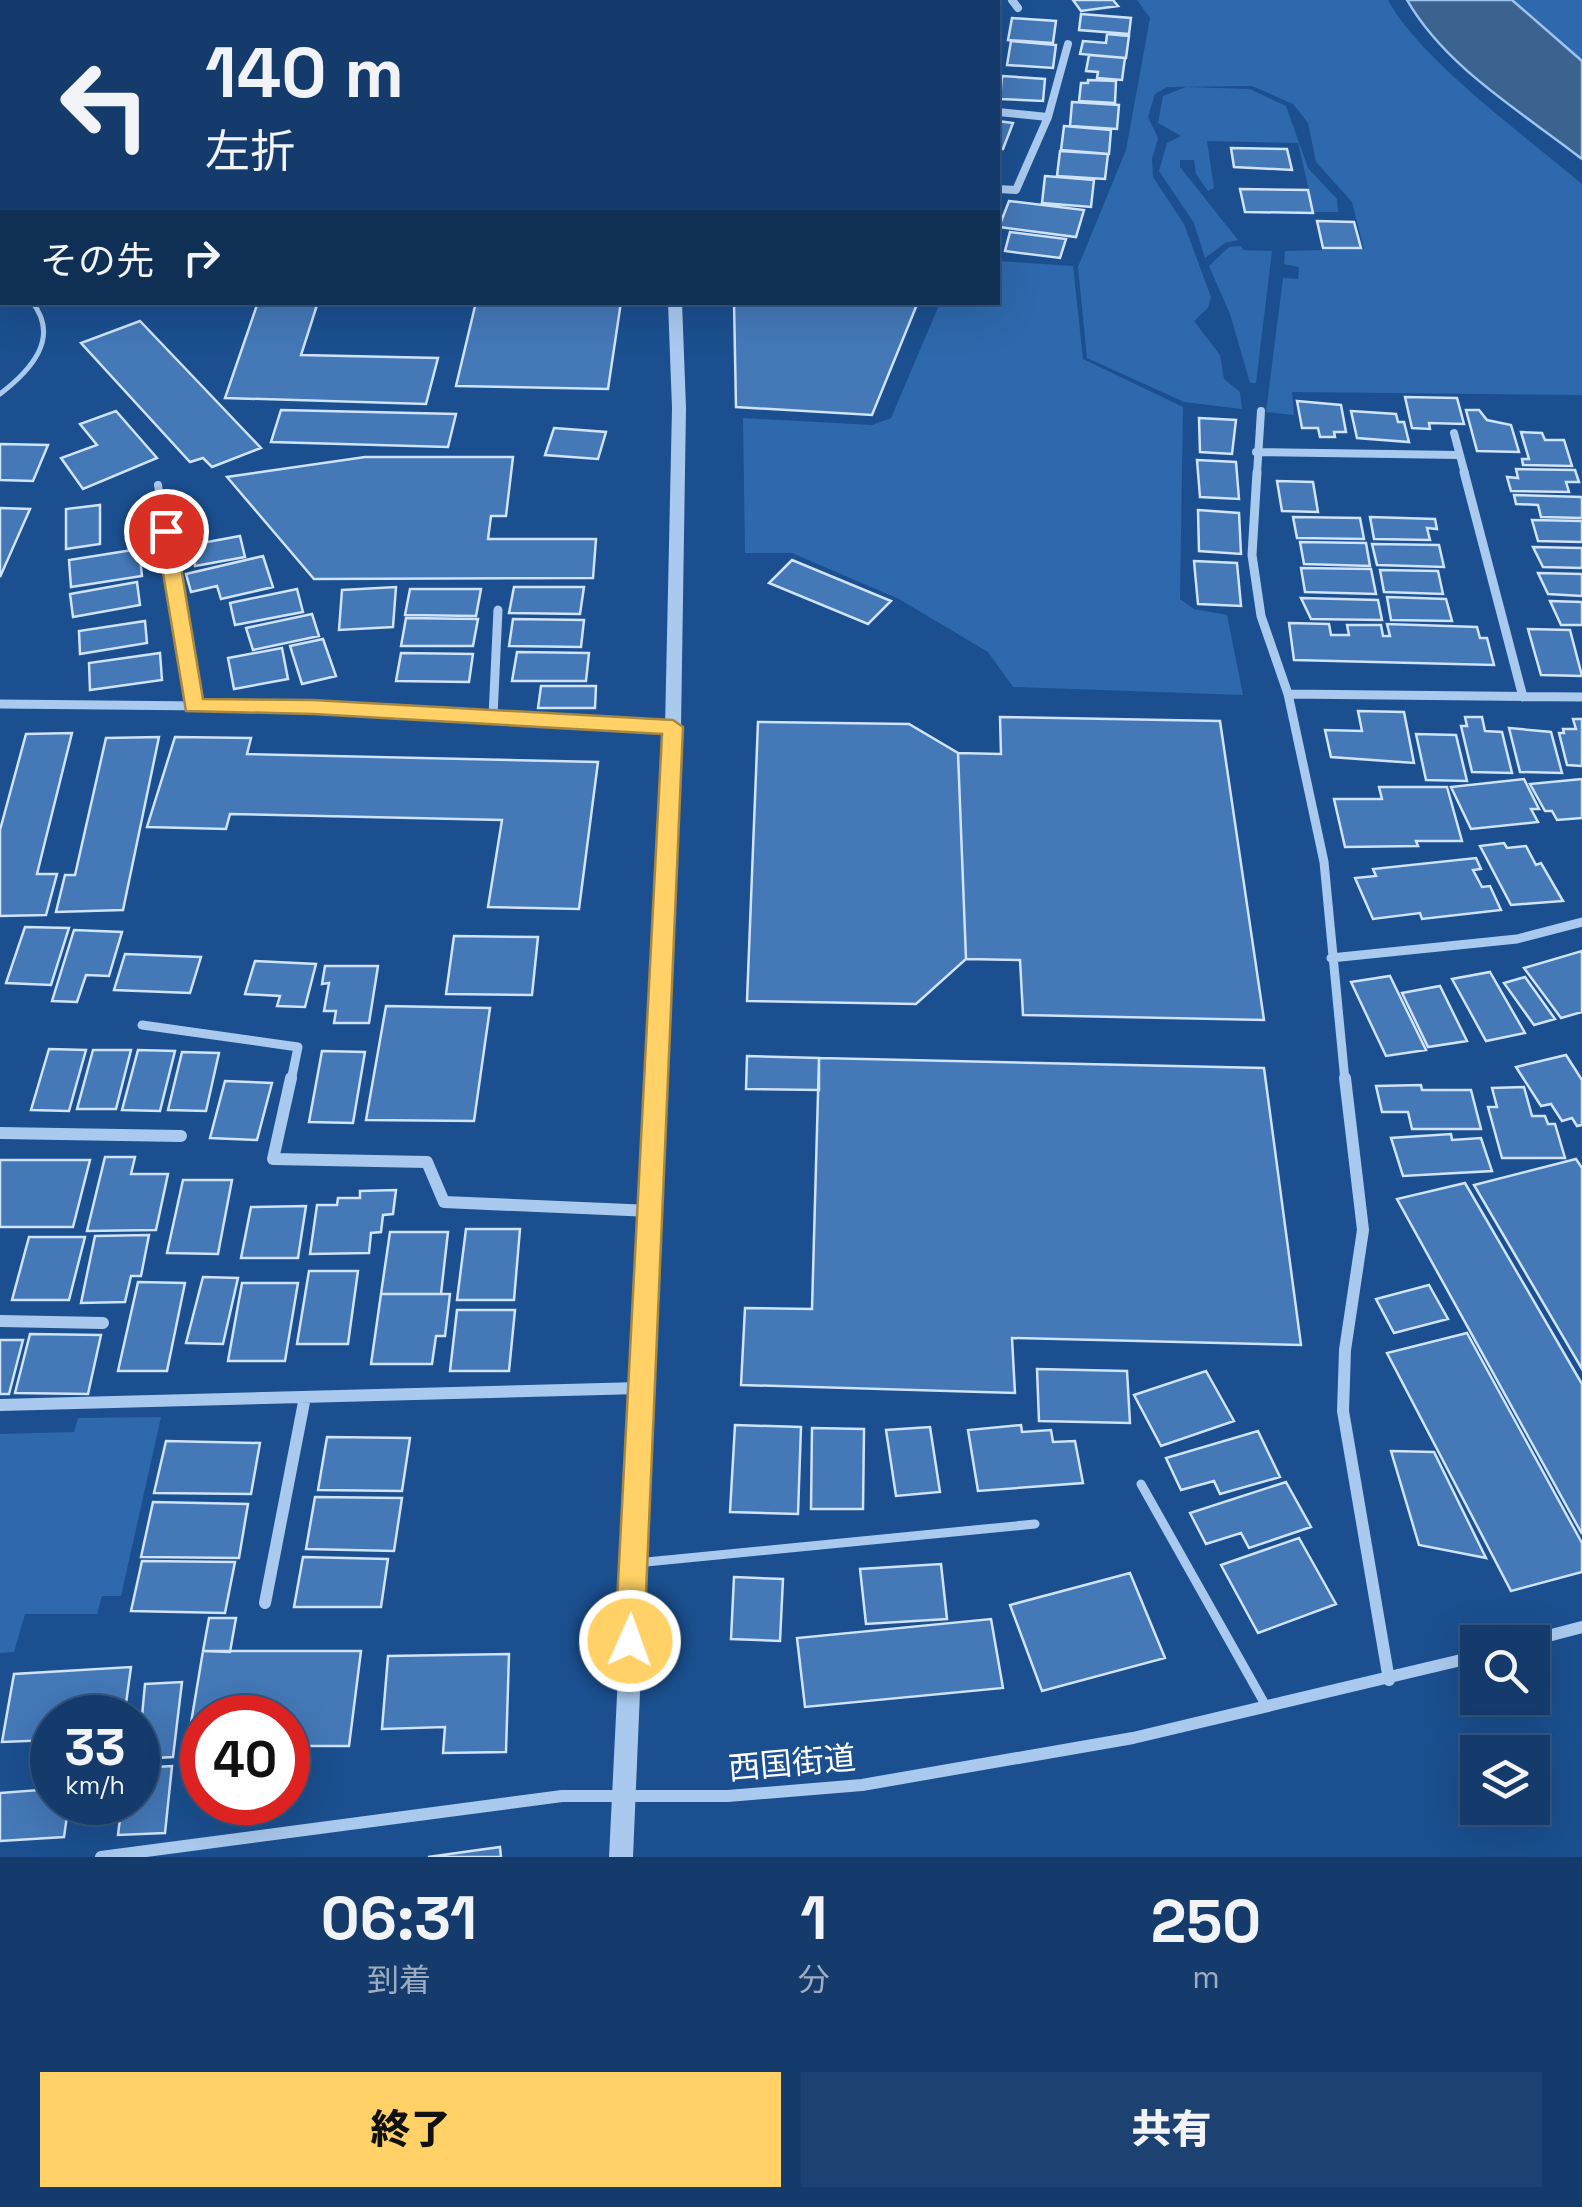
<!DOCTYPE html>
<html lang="ja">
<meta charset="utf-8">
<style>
body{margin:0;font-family:"Space Grotesk","Noto Sans JP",sans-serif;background:#1d4271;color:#f1f3f6;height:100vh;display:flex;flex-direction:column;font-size:38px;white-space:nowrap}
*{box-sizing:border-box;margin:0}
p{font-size:32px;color:#9dadc1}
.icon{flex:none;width:55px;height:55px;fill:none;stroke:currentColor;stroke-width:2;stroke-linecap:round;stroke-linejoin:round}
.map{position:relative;height:1857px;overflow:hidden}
.side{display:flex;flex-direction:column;background:#143b6b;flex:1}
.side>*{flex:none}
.hud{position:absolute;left:0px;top:0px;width:1000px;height:305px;box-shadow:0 10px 40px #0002,0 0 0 2px #33557e;background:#143b6b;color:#f1f3f6;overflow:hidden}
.tools{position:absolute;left:1460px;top:1625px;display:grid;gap:20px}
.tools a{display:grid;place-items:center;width:90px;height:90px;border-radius:0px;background:#143b6b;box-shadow:0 10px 40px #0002,0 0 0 2px #33557e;font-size:50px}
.speed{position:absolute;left:30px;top:1695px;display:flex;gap:20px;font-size:50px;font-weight:700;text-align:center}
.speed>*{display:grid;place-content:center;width:130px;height:130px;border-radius:50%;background:#143b6b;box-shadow:0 10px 40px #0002,0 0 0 2px #33557e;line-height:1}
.speed small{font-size:25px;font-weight:400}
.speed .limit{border:15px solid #d22;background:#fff;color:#111}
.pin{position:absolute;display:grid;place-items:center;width:85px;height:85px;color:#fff;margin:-42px;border:5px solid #fff;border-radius:50%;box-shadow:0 2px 10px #0007}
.me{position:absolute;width:110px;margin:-55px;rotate:2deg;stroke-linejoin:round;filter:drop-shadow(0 0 8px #0008)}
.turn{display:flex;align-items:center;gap:35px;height:210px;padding:0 40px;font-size:45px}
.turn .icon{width:130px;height:130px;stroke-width:2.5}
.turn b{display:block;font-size:70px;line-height:85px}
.then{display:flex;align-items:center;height:95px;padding:0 40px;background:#0003;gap:20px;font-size:38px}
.eta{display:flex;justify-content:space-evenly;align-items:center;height:170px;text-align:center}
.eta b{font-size:60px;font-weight:800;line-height:70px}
.primary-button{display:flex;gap:20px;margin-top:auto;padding:20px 40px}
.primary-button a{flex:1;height:115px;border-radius:0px;background:#ffd166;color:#111;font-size:40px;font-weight:800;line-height:115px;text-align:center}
.primary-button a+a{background:#1d4271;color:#f1f3f6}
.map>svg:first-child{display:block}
.green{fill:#2e69ad}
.water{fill:#3c6290;stroke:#9cc4f0;stroke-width:2.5}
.building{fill:#4478b7;stroke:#cfe3fa;stroke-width:2.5}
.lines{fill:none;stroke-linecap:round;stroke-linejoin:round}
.minor-tunnel{stroke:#3d69a0;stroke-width:8;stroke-dasharray:8 4;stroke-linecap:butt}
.service-far2{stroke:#a9c9ee;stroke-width:5}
.service-far1{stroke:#a9c9ee;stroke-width:8}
.service{stroke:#a9c9ee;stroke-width:9}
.minor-far2{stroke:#a9c9ee;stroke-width:8}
.minor-far1{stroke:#a9c9ee;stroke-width:9}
.minor{stroke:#a9c9ee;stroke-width:12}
.tertiary{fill:#a9c9ee;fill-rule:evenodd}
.motorway{stroke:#fff;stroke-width:30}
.route{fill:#ffd166;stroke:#a68842;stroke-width:2.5}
.labels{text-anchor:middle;stroke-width:8;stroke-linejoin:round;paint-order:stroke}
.near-street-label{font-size:32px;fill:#fff;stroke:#1b4f8f}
</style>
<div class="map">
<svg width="1582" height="1857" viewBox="0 0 1582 1857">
<rect width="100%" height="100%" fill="#1b4f8f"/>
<path class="green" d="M1137,0H1388C1419,59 1528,138 1582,184V395L1292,392L1294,415L1266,412L1283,278L1298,279L1299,267L1284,264L1285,251L1364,249L1352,202L1316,162L1308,123L1293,104L1252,86L1167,87L1155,94L1148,117L1158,138L1152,159L1153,177L1184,224L1211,297L1208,308L1194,321L1220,355L1224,379L1240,392L1242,409L1184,402L1087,358L1078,267L1126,150L1150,18Z
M1513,0H1582V61Z
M1186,87L1250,89L1286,106L1308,168L1337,199L1338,212H1314L1298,143L1207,141L1214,188L1208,191L1196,174L1194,160H1180V167L1238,240L1225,243L1205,258L1194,223L1159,171L1167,143L1181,136L1158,123L1163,96Z
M1241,246L1243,250L1272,251L1256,383H1250L1230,314L1209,266L1229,247Z
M998,261L1073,266L1083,359L1183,407L1180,599L1194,609L1227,615L1243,695L1013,687L988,652L899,599L792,553H745L743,418L872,425L891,418L940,303L998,302Z
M161,1417L121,1596H102L97,1614H25L14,1652L0,1653V1434L74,1432L78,1418Z"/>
<path class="water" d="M1407,0H1512L1582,61V159C1522,112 1446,68 1407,0Z"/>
<path class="building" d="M1073,0H1113L1118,6L1081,11Z
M1081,14L1131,18L1129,34L1079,30Z
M1012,18L1056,21L1053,43L1008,40Z
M1107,34L1129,36L1126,58L1080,54L1083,41L1106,43Z
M1011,41L1056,45L1053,68L1007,65Z
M1089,55L1125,58L1122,80L1097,78L1098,72L1086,71Z
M1002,76L1045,79L1043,101L1000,99Z
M1088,80L1116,81L1115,103L1079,101L1081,83H1088Z
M1072,102L1119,105L1117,129L1070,126Z
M998,121L1013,123L1003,149H998Z
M1064,126L1111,130L1109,154L1061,150Z
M1231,148L1287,149L1292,170L1234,167Z
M1060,151L1108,154L1105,179L1057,176Z
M1045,176L1094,180L1091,207L1042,203Z
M1240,189L1308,190L1313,213L1245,212Z
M1009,201L1084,210L1076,237L999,227Z
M1317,221L1354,222L1361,248H1323Z
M1010,232L1066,239L1060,258L1005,251Z
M258,302H318L301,355L438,358L426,404L225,398Z
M476,302H621L608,389L456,386Z
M734,302H918L872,415L736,407Z
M140,321L261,448L212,467L203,458L190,462L81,343Z
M1405,397L1457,398L1464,424L1429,423L1430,429L1412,428Z
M1297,401L1341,405L1346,432H1334L1335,437H1320L1318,428H1302Z
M281,410L456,414L448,447L271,442Z
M1466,410H1479L1487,420L1511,425L1519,452L1477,451Z
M116,411L157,458L83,489L61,458L97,445L80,424Z
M1351,411L1396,414L1398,422H1404L1409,442L1357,438Z
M1199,418L1236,420L1232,454L1200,452Z
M554,428L606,432L598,459L545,455Z
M1521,432L1542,433L1545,440H1564L1572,466L1523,465L1522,459H1529Z
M0,444L48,445L33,481L0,480Z
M365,457H513L506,516H491L488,539H596L593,578L314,579L227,477Z
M1197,460L1236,462L1239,499L1200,497Z
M1516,469L1575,470L1579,482H1566L1569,492L1511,491L1507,477L1518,478Z
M1277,481L1313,482L1318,512L1282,511Z
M1514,495L1582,497V518L1541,517L1538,505L1516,504Z
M100,505V544L66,549V509Z
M0,508L30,509L0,577Z
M1198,510L1239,513L1241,554L1199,551Z
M1293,517L1360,518L1364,539L1297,538Z
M1370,517L1435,519L1437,529L1427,528L1430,540L1374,539Z
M1532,520L1582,521V542L1538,541Z
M240,536L245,557L195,566L191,545Z
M1300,542L1366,543L1370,566L1304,564Z
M1372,544L1439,545L1444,567L1377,565Z
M1533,547L1582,548V568L1543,567Z
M139,549L142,576L71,587L69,560Z
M263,556L273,587L221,599L217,586L191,592L186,574Z
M792,560L891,601L868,624L769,583Z
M1194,561L1237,563L1241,606L1198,604Z
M1301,568L1371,569L1376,594L1305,592Z
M1380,570L1438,571L1443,594L1384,592Z
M1538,573L1582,574V596L1548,594Z
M137,582L140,605L73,617L70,594Z
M396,587L393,627L339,630L342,590Z
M514,587H584L580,614L509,613Z
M297,589L303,612L235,625L230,603Z
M410,589H481L476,616L405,615Z
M1387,597L1446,599L1452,621L1391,620Z
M1301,598L1378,600L1382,620L1311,619Z
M1550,601L1582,602V625H1561Z
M312,614L319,636L253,650L246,628Z
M406,618L478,619L473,646H401Z
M513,619L584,620L581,647L509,646Z
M145,621L147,643L80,654L79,631Z
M1289,623L1329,624L1331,635H1349L1347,625H1381L1383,636H1390L1387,624L1477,627L1480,638H1487L1494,665L1294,660Z
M1528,629L1570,630L1582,676L1541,675Z
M323,639L336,676L302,684L290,646Z
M282,648L288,679L234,689L228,658Z
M517,652L589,653L586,681H512Z
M160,653L162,680L90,690L89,663Z
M401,653L473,654L469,682L396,681Z
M541,686H596L595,708H538Z
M1358,711L1404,712L1414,763L1331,757L1325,730L1362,731Z
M1000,717L1220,721L1264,1020L1023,1015L1020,960L966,959L958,753L1001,754Z
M1465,717H1482L1485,731L1502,732L1512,773L1472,772L1461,726H1467Z
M1573,719H1582V766L1567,765L1559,733H1564L1563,729H1576Z
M758,722L909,724L958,753L966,959L916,1004L747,1001Z
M1509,728L1551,732L1562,773L1520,772Z
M72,733L37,874H57L46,915L0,916V830L26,734Z
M1416,734L1456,735L1467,781L1426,780Z
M159,737L123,910L56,912L65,875H75L106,738Z
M175,737L251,738L247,754L598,762L579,909L488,907L502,820L230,814L226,829L147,827Z
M1524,779L1539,809H1531L1538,822L1471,829L1451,787Z
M1582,779V818L1557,820L1552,811H1545L1530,784Z
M1379,787H1447L1462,841H1416L1418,846L1345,847L1334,799H1382Z
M1504,843L1507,848L1526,846L1536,865L1541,863L1563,901L1511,905L1480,846Z
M1476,858L1481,869L1473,870L1482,887L1490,886L1501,910L1422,919L1420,913L1373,919L1355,878L1376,876L1373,869Z
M25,927L69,928L51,985L6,983Z
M74,930L122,932L109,976L86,975L77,1002L52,1001Z
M454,936L538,937L532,995L446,994Z
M1582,951V1012L1561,1018L1524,968Z
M125,954L201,957L190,993L114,990Z
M255,961L316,964L305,1007L277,1006L280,996L245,994Z
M325,966H378L369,1023H334L336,1011H324L329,983L322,984Z
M1490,972L1525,1033L1486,1041L1452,979Z
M1390,976L1426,1050L1386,1056L1351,982Z
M1525,977L1555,1019L1534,1025L1504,983Z
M1440,986L1467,1041L1428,1047L1402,993Z
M386,1006L490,1008L474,1121L366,1120Z
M49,1049L86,1050L69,1111L31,1110Z
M93,1050H131L116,1109H77Z
M138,1050L175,1051L160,1111L122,1110Z
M322,1051L365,1052L353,1123L309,1122Z
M182,1052L219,1053L206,1111L168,1110Z
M1566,1055L1582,1080V1125L1577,1126L1572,1118L1562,1121L1551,1104L1541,1106L1516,1067Z
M747,1056L819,1058V1090L746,1089Z
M819,1058L1264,1068L1301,1345L1012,1338L1015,1393L741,1385L745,1308L812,1309Z
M225,1081L272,1083L257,1140L210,1138Z
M1421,1085L1422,1090H1471L1481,1129H1412L1408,1112H1382L1376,1086Z
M1524,1087L1532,1116H1545L1548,1124H1555L1565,1158H1502L1488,1107H1497L1492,1088Z
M1451,1134L1452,1140L1481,1138L1492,1171L1403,1176L1391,1138Z
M105,1157H135L131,1174H168L156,1230L87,1231Z
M1576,1159L1582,1168V1369L1474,1185Z
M0,1160H90L73,1227H0Z
M183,1180H232L218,1254L167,1253Z
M1465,1183L1582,1384V1534L1397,1199Z
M396,1190L393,1214L383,1215L381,1232L371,1233L369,1253L310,1254L317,1205H337L338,1198H360V1191Z
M306,1206L298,1258H241L251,1207Z
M466,1229H520L514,1300H457Z
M390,1232H448L441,1294H381Z
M149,1235L141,1276H131L125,1302L81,1303L95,1236Z
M29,1237H85L69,1300H12Z
M309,1271H358L348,1344H297Z
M203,1277L238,1278L223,1344L186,1343Z
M138,1282L185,1283L167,1371H118Z
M242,1283H298L285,1361H228Z
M1429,1285L1448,1319L1394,1333L1376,1299Z
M381,1294H450L445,1336H436L432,1364H371Z
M457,1310H515L509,1371H450Z
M1467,1333L1582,1543V1572L1511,1591L1387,1353Z
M30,1334L101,1335L88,1394L15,1393Z
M0,1340H23L9,1394H0Z
M1037,1369L1127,1371L1130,1423L1039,1421Z
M1206,1371L1234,1421L1161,1446L1134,1395Z
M735,1425L801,1427L798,1514L730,1512Z
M1021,1425L1022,1432L1051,1430L1053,1442L1075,1441L1083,1483L978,1491L968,1430Z
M930,1427L940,1492L896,1496L886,1430Z
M812,1428L864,1429L863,1509H811Z
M1258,1431L1280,1477L1220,1494L1214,1481L1181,1490L1166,1458Z
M327,1437L410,1438L402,1491L318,1490Z
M166,1441L260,1443L251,1494L154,1493Z
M1391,1451L1434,1452L1486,1558L1419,1545Z
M1286,1482L1311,1527L1249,1548L1241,1533L1206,1544L1190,1513Z
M315,1497L402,1498L394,1551L306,1549Z
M153,1502L248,1504L239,1558L141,1557Z
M1299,1538L1336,1604L1258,1633L1221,1565Z
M303,1557L388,1559L381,1607H294Z
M142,1561L235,1562L225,1613L131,1611Z
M941,1564L947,1619L866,1624L860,1569Z
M1130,1573L1165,1658L1042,1691L1010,1605Z
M734,1577L783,1579L780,1641L731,1639Z
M209,1618H236L230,1652L203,1651Z
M991,1619L1003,1688L805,1707L797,1638Z
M203,1651H361L349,1746H288V1718H202V1746L187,1747Z
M509,1654L506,1752L443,1753L445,1727L382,1729L388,1656Z
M131,1667L124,1718H52V1740L2,1742L14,1674Z
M182,1682L173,1757L138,1759L145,1684Z
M172,1766L165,1833L118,1835L122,1802H138V1768Z
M52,1789V1802H69L64,1837L0,1841V1793Z
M500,1847L501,1857H428Z"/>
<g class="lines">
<path class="minor-tunnel" d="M297,0L301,2"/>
<path class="service-far2" d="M0,394C30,371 61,338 32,302"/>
<path class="service-far1" d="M158,485L193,706"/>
<path class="service" d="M1141,1484L1266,1706
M636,1563L1035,1524"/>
<path class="minor-far2" d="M1012,0L1018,8
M220,2L225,0
M998,112L1048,117
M998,189L1016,190L1048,117L1068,44
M1454,433L1465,474
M1256,452L1459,455
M1257,474L1261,411"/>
<path class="minor-far1" d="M1257,472L1252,555L1261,616L1288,694L1324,862L1345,1081
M1464,472L1523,697
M1288,694L1582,697
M0,704L313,707L673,727
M493,716L498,610
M1331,958L1517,939L1582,922
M142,1025L298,1047L291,1081"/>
<path class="minor" d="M291,1078L273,1159L427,1162L444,1202L651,1211
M1345,1078L1363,1230L1345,1350L1343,1411L1389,1680
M0,1133L181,1136
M0,1321L103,1323
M0,1405L640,1388
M265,1603L305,1397
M1525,1642L1582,1627
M101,1857L562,1796H728L862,1785L1133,1738L1478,1656"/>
<path class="tertiary" d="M668,302H682L686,408L681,727L633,1857H609L665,727L672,408Z"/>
<path class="motorway" d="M371,2L377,0
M483,2L489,0
M0,154L2,153
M0,205L2,204"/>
</g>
<path class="route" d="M166,525L175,531L203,699L313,700L673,720L683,727L644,1641L640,1650L630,1654L620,1650L615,1641L662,734L313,714L186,711L156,531Z"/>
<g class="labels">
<g class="near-street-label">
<text transform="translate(792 1763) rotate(-5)" y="11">西国街道</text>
</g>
</g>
</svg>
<div class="tools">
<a><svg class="icon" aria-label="search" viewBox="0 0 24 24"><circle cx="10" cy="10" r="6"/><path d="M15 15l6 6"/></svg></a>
<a><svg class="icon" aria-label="layers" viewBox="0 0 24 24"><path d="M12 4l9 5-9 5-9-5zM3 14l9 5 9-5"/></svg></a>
</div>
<div class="speed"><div>33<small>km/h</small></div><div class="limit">40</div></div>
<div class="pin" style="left:166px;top:531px;background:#d93025"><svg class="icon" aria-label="arrive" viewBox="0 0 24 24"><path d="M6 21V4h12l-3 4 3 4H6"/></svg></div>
<svg class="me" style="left:630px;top:1641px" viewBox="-20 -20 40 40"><circle r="17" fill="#ffd166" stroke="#fff" stroke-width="3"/><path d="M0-11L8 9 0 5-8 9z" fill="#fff"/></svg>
<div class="hud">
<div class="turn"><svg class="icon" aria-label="left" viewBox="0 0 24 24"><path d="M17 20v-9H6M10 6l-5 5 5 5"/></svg><div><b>140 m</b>左折</div></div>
<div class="then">その先<svg class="icon" aria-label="right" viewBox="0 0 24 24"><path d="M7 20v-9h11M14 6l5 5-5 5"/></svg></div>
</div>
</div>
<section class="side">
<div class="eta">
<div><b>06:31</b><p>到着</p></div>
<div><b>1</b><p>分</p></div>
<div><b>250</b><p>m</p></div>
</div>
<div class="primary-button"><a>終了</a><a>共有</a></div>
</section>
